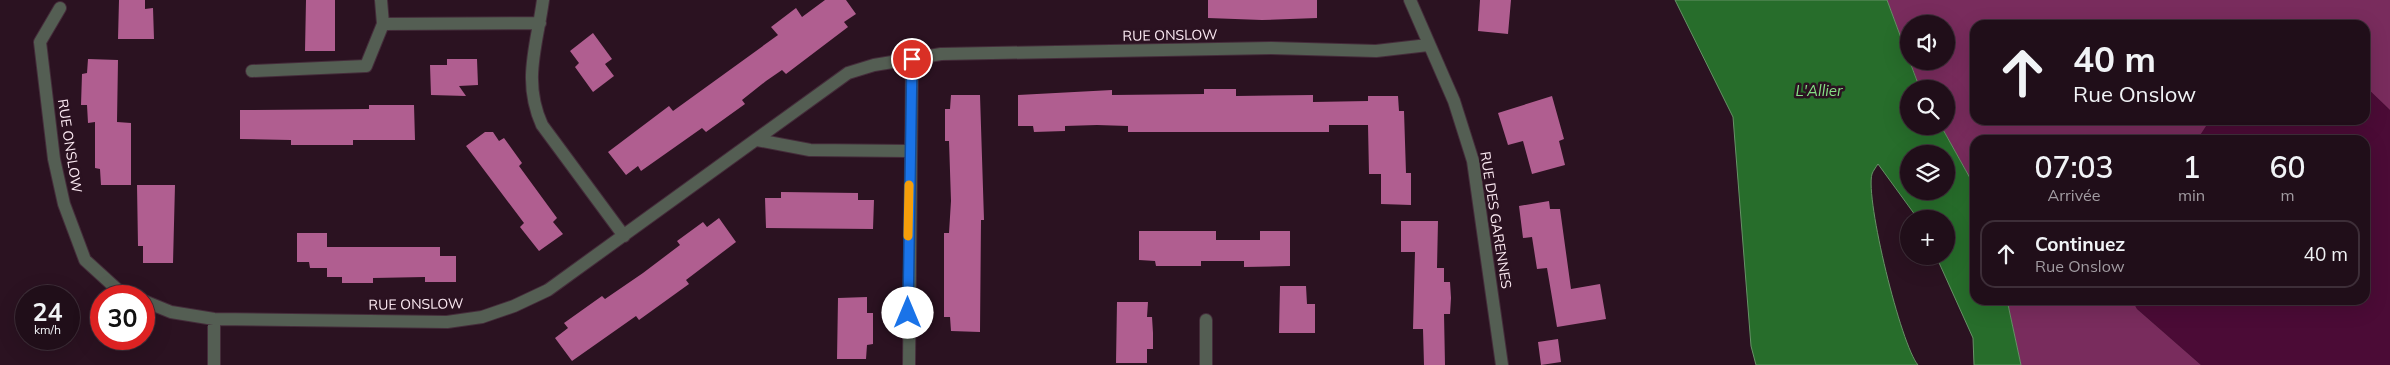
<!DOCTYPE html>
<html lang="fr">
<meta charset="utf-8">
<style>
body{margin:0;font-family:Mulish,sans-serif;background:#281722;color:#f1f3f6;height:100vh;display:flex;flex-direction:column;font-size:19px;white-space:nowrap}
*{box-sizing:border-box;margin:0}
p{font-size:16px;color:#a29ca2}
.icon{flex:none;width:28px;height:28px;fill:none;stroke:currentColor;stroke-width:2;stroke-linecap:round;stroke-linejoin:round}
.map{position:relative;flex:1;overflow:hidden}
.drawer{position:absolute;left:1970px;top:135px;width:400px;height:170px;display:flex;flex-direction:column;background:#200e19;border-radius:15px;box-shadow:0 5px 20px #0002,0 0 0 1px #3d2e38}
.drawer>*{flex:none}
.guide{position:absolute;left:1970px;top:20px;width:400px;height:105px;border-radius:15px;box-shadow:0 5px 20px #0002,0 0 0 1px #3d2e38;background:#200e19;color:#f1f3f6;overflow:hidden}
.controls{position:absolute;left:1900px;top:15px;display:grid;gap:10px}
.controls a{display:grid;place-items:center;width:55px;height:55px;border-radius:50%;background:#200e19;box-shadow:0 5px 20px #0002,0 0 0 1px #3d2e38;font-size:25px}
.speed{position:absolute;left:15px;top:285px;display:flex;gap:10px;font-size:25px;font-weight:700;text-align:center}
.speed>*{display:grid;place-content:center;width:65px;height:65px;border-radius:50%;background:#200e19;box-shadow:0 5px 20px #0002,0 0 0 1px #3d2e38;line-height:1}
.speed small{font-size:12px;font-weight:400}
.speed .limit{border:8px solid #d22;background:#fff;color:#111}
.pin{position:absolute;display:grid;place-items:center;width:42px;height:42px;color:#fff;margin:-21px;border:2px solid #fff;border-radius:50%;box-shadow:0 1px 5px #0007}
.me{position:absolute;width:55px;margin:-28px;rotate:0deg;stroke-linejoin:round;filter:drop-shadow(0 0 4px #0008)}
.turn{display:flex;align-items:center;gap:18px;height:105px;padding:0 20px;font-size:22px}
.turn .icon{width:65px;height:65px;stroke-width:2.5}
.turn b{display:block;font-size:35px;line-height:42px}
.eta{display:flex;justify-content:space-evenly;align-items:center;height:85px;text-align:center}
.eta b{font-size:30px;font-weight:600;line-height:35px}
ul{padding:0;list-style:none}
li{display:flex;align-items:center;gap:15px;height:68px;margin:0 10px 8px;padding:0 10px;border:2px solid #3d2e38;border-radius:15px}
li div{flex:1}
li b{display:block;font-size:19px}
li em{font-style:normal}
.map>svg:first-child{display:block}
.green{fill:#4b0b36}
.forest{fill:#792c5d}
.water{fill:#276d2b;stroke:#679267;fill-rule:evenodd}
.building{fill:#b05e90}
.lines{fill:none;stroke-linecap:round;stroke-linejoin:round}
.minor-casing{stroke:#442c3a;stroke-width:14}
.minor{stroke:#545e53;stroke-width:12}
.route-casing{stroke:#114b97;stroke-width:12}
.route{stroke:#1a73e8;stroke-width:9}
.slow{stroke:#f59e0b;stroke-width:9}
.labels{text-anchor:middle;stroke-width:5;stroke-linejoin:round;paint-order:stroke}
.street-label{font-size:14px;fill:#fceaf3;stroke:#2b1221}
.water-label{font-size:15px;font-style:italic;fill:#85e085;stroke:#2b1221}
</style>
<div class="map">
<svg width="2390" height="365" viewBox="0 0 2390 365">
<rect width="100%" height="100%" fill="#2b1221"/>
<path class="green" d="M2365,86L2390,110V365H2201L2137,309L2132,300H2365V140H2197L2210,120H2365Z"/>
<path class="forest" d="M1887,0H2390V110L2365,86V25H1975V120H2210L2197,140H1975V187L1941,126H1946V89H1920L1910,61H1946V24H1909V59Z
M2007,300H2132L2137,309L2201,365H2021Z"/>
<path class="water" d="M1675,0H1887L1920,89H1909V126H1941L1975,187V300H2007L2021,365H1974L1973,338L1936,256H1946V219H1918L1878,164C1876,167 1873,171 1872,174C1865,199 1901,345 1918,365H1756L1751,346L1733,117ZM1909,154H1946V191H1909Z"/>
<path class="building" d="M119,0H145V9L153,8L154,39H118Z
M306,0H335V51H305Z
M825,0H846L856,14L844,22L848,27L786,74L782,70L766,81L742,100L745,104L706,132L702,128L641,171L638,166L626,175L608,152L669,106L673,111L778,35L771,27L796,8L802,17Z
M1208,0H1317V18L1262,20L1208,18Z
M1480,0H1511L1508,34L1478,31Z
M593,33L612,59L605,64L614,76L593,92L575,67L579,63L570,51Z
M88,59L118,60L117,122L131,123V185H101L100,169L95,168V122L88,123L87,105H81L82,74L87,73Z
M447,59H477L478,85L459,86L466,96L431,95L430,65H447Z
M1204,89H1236V96L1313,95V102L1368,101V96H1398L1399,111H1404L1406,173H1411V205L1381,204V174H1369L1368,125H1329V132H1128V126L1097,125L1065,126V131L1034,132L1033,126H1018V95L1112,90V95L1204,94Z
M951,95H980L984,220H981L980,332L951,331L950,317H944V233H949L951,201L949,141H945V109H950Z
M1552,96L1564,139L1559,141L1565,165L1532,174L1523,141L1508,145L1498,113Z
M369,105H414L415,140H353V145H291V140L240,139V110L369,109Z
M485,132H493L499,141L504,138L522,163L519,166L557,218L553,222L563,234L539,251L520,227L524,223L466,146Z
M137,185H175L173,263H143V246H138Z
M781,192L858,193V200H874L873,229L766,228L765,198H781Z
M1549,201L1550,209H1560L1571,289L1600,284L1606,319L1557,327L1547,268L1537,269L1532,237L1523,238L1519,206Z
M719,218L736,242L686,280L689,284L639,320L636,316L572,361L555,338L568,328L564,323L602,296L605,299L643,273L680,245L677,241L703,222L707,227Z
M1401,221H1438L1437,268H1444V282H1450L1451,298L1450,314H1444L1445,365H1424L1423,329H1413L1415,252H1401Z
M1139,231H1216V240H1260V231H1290V266L1244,267V261H1201V266H1156L1155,261L1139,260Z
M297,233H327V247H440V256H456V282H425V277L373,278V283H342V277H327V268H310L309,262H297Z
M1280,286H1306L1307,304H1315V333H1279Z
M867,297V313H873V344L867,345L866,359H837L838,298Z
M1117,302H1148L1147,317H1152L1153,333V349H1147V363H1116Z
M1558,339L1561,362L1541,365L1538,342Z"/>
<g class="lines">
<defs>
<path id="minor" d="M381,0L383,24
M543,0C537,45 522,81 542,125L624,236
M1410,0L1454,101L1473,161L1502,365
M60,8L40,42L54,159L64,204L85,260L119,291L132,296
M252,71L366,66L383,24L540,23
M757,140L810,150L909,151
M144,301L171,312L214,319L447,322L482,317L514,306L548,290L848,73L874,65L941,54L1271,48L1376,51L1428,45
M214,365V319
M909,365L912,59
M1206,365V320"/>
</defs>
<use href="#minor" class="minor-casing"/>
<use href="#minor" class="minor"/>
</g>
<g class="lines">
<defs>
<path id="route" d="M908,313L912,59"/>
</defs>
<use href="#route" class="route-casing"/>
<use href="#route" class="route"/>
<path class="slow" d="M908,236L909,185"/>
</g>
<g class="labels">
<g class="street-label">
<text transform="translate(1170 35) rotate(-1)" y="5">RUE ONSLOW</text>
<text transform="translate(70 146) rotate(81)" y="5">RUE ONSLOW</text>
<text transform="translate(1496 220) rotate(81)" y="5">RUE DES GARENNES</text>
<text transform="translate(416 304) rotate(-1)" y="5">RUE ONSLOW</text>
</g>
<g class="water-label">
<text x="1819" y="96">L'Allier</text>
</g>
</g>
</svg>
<div class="controls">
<a><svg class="icon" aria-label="sound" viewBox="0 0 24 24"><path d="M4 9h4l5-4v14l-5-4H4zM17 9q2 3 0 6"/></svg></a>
<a><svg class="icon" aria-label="search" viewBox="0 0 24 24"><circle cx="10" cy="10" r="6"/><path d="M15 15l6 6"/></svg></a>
<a><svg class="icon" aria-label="layers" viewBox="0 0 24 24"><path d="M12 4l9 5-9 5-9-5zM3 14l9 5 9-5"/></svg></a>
<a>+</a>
</div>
<div class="speed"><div>24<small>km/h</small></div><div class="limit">30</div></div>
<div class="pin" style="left:912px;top:59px;background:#d93025"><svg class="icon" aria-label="arrive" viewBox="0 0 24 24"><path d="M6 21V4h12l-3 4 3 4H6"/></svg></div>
<svg class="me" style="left:908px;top:313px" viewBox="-20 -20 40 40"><circle r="19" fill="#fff"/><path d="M0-13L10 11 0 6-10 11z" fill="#1a73e8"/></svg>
<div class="guide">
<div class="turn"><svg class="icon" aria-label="ahead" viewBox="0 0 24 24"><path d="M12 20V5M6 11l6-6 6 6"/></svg><div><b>40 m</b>Rue Onslow</div></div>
</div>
<section class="drawer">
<div class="eta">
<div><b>07:03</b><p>Arrivée</p></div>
<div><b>1</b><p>min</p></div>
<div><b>60</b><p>m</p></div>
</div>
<ul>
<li><svg class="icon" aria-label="ahead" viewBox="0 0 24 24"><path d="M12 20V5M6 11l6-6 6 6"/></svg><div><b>Continuez</b><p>Rue Onslow</p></div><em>40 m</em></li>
</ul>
</section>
</div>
